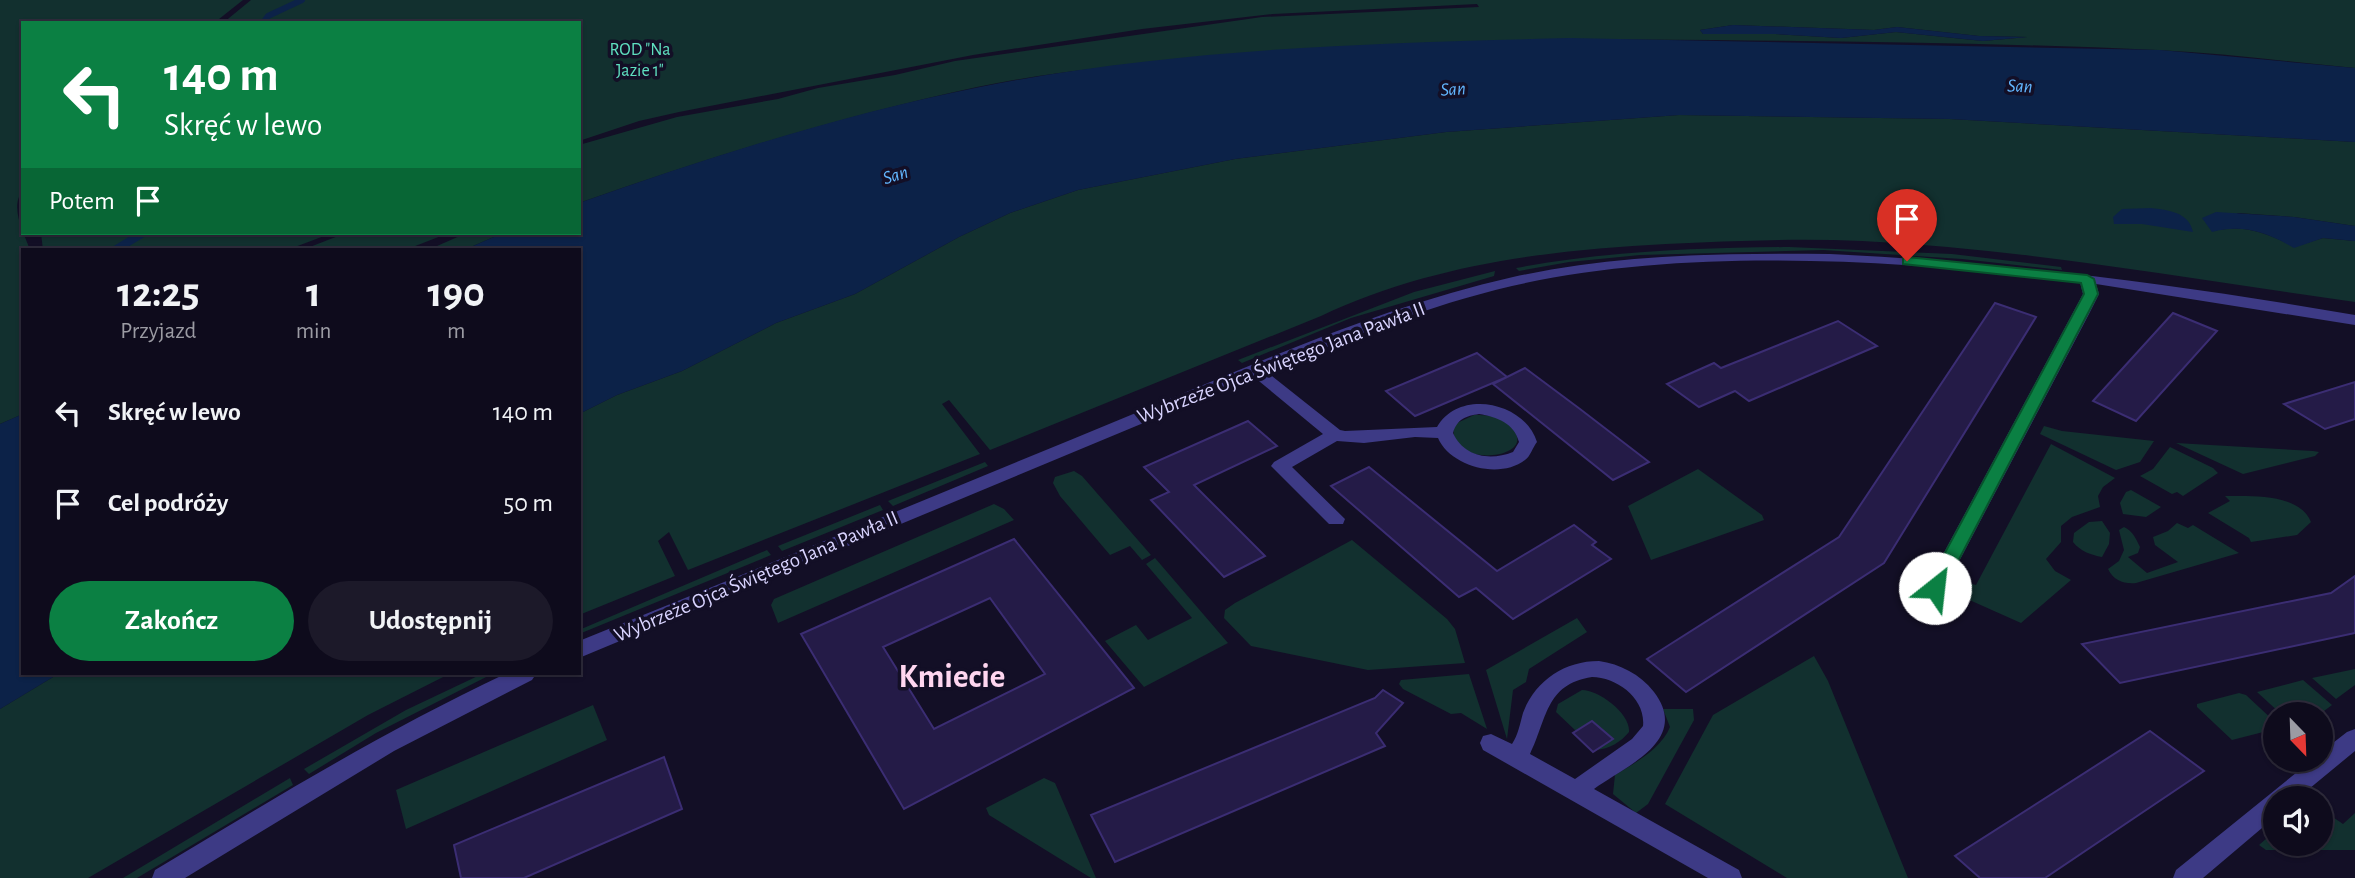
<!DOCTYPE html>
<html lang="pl">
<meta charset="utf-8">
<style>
body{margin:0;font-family:"Alegreya Sans",sans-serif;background:#1c1929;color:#f1f3f6;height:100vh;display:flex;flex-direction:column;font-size:26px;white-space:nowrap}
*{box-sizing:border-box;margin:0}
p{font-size:23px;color:#9b9ba3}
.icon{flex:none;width:38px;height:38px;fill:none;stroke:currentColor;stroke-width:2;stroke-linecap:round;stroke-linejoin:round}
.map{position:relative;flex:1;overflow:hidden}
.side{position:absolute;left:21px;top:248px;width:560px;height:427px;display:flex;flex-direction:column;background:#0e0b1c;border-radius:0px;box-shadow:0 2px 5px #0004,0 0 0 2px #2e2b3b}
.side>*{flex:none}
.top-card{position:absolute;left:21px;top:21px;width:560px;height:214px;border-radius:0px;box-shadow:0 2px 5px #0004,0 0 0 2px #2e2b3b;background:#0b8043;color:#fff;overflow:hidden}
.needle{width:46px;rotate:157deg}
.fabs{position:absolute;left:2263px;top:702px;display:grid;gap:14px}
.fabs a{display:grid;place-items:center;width:70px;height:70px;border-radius:50%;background:#0e0b1c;box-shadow:0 2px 5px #0004,0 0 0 2px #2e2b3b;font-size:35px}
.pin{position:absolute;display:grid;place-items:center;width:60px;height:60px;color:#fff;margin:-72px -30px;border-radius:50% 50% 50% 0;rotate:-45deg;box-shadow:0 0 7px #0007}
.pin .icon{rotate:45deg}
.me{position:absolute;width:77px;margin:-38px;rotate:29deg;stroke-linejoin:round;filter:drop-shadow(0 0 5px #0008)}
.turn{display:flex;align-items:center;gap:24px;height:147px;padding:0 28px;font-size:32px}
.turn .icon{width:91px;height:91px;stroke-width:2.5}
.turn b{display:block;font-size:49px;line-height:60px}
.then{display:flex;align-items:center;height:66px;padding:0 28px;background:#0003;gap:14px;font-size:26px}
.eta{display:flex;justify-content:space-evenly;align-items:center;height:119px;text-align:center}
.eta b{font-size:42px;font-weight:600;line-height:49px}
.button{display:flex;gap:14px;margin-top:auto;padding:14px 28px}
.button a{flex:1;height:80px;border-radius:42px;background:#0b8043;color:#fff;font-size:28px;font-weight:600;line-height:80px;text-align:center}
.button a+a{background:#1c1929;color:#f1f3f6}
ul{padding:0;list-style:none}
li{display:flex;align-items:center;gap:21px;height:91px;padding:0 28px}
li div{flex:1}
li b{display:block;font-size:26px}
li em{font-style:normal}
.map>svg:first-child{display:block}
.green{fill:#12302f;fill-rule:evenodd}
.water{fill:#0c2248}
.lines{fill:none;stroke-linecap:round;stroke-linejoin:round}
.stream-far1{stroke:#0c2248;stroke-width:6}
.stream{stroke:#0c2248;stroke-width:8}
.building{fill:#241b47;stroke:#3b2d73;stroke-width:2;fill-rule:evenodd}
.street{fill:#3d3a85;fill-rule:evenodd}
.route{fill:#0b8043;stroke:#07532c;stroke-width:2}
.labels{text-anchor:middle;stroke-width:7;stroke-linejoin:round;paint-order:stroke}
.far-park-label{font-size:18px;fill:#5fe0c0;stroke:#130f26}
.far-water-label{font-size:19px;font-style:italic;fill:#62b6ff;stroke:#130f26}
.street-label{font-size:21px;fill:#d9d4ff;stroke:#130f26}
.near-district-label{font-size:33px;font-weight:bold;fill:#ffd6f0;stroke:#130f26}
</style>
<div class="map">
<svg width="2355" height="878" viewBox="0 0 2355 878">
<rect width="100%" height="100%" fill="#130f26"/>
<path class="green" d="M0,0H243L214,23H23V190C9,207 24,233 30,250H23V414L0,424Z
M251,0H2355V68C2289,62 2223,53 2157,50C2010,43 1862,42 1715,40C1537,38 1360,41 1183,59C1114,66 1045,73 977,87C842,116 710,157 579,203V145L677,117L778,99L818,88L895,75L955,61L1262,17L1479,7L1477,4L1273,14L1142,29L973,55L679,112L639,121L579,141V23H223ZM1733,25L1874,30L1897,27L1979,36L2027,37L1983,41L1896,32L1841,38L1775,34H1703L1700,30Z
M1679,115L1950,119L2355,142V226L2294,217L2238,213L2212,231C2243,224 2266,232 2294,247L2323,238L2355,241V302C2191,279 2027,249 1862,241C1797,238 1731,241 1666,244C1548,250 1429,265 1321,316L990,450L949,400L942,404L980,454L688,570L669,532L658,541L675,576L579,615V414L617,395L682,371L776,323L855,294L959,237L1010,213L1078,190L1235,159L1446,132Z
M41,233H332L287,250H43Z
M346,233H503L464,250H428L462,235L441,236L405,250H302Z
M1789,247L1952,254L2061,267L2062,270L1962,259L1823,250L1640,255L1569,262L1519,271L1516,268C1606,251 1698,248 1789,247Z
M1495,271L1494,276L1351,318L1242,363L1238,360L1414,292Z
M1474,415C1488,415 1504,416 1513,429C1539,461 1441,469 1455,424Z
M2044,426L2062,431L2154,441L2140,462L2116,470L2040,434Z
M2176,443L2313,451L2319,452L2315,456L2243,474Z
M2051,444L2115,478L2103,487L2098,496L2100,507L2072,517L2061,526V542L2046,559L2055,571L2071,580L2021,623L1956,594L1964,582L1976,585Z
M2170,447L2213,468L2218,473L2183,496L2177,492L2172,494L2140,476L2153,469Z
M985,462L988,466L893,506L888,501Z
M1698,469L1762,515L1764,520L1651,560L1628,506Z
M1074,471L1082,476L1151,555L1142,560L1130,546L1110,555L1060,496L1053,483L1055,477Z
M2131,490L2161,507L2146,517L2123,514L2120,503L2126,492Z
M2225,496C2251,496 2299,493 2311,522L2297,535L2251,542L2249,538L2208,513L2230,501Z
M994,504L1004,509L1014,520L778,623L771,605L774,599Z
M880,505L883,510L782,551L778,546Z
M2102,521L2110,533L2109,544L2102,557C2091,555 2080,551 2073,542L2074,533L2089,522Z
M2177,523L2188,528L2193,525L2239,553L2136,583C2124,584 2114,581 2108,569L2119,561L2124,550L2119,530L2124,527C2133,531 2136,539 2140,547L2138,553L2128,557L2147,573L2178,562L2155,545L2153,537L2168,531Z
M1352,540L1447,619L1455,629L1465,663L1368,670L1251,646L1224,618L1225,610L1235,603Z
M767,550L771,555L579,634V630Z
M1155,558L1228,643L1144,687L1105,641L1136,625L1148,640L1192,618L1146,564Z
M1577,618L1587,632L1529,669L1526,682L1513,690L1507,739L1486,670Z
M1814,656L1828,681L1908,878H1787L1665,804L1713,715Z
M2355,669V685L2336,699L2312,678Z
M58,674H449L368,715L88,878H0V709Z
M482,674H492L376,733L309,774L304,769L406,710Z
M1469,674L1487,729L1461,713L1451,714L1403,689L1399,684L1401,680Z
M2303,680L2332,705L2320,714H2281L2257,692Z
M1582,690C1599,690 1631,714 1629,732C1621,742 1609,749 1596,750L1556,712L1558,704Z
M2239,693L2246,695L2275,722V729L2232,740L2197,707V704Z
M593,705L607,740L406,829L396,790Z
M1663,709H1693L1694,720L1648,804L1636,813L1613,794L1615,775C1635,763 1661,749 1670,727Z
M290,778L293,785L137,878H123Z
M1044,778L1055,783L1096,878H1091L989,815L986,808Z
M2321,809L2343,824L2355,813V850H2266L2259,845L2275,831V844H2320Z"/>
<path class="water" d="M1733,25L1874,30L1897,27L1979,36L2027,37L1983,41L1896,32L1841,38L1775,34H1703L1700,30Z
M1570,38L2160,50L2355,68V142L1950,119L1679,115L1446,132L1235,159L1078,190L1010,213L959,237L855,294L776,323L682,371L617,395L579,414V250H464L503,233H579V203C710,157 843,114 980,87C1174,48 1373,43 1570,38Z
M2151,208C2168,210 2189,212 2193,232L2142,224H2114L2113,217L2122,209Z
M2216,212L2294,217L2355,226V241L2323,238L2294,248C2266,232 2243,224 2212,232L2202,218Z
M23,414V674H58L0,709V424Z"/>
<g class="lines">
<path class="stream-far1" d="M263,23L268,16L302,0"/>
<path class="stream" d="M115,250L143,233"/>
</g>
<path class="building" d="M1995,303L2036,317L1884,563L1686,692L1647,659L1839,537Z
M2173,313L2217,331L2136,421L2093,401Z
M1838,321L1877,346L1749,401L1735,391L1699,407L1667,384L1714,363L1721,368Z
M1477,353L1507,377L1415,416L1386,391Z
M1525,368L1580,409L1649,462L1613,480L1493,384Z
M2355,382V419L2325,429L2284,404Z
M1248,421L1277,446L1194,485L1265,556L1224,577L1151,500L1169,492L1144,467Z
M1369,467L1497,571L1574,525L1596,542L1592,545L1611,559L1513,619L1476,588L1459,597L1331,486Z
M1014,539L1134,688L904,809L801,634ZM990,598L1045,674L934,729L883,647Z
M2355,576V633L2120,683L2082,644L2331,593Z
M1383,690L1403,703L1376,733L1385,746L1115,862L1091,815L1375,698Z
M1592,721L1613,739L1593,752L1573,733Z
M2150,731L2204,771L2045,878H1980L1955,856Z
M664,757L682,809L524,878H461L454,845Z"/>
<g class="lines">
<path class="street" d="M1830,254C2007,262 2181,285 2355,315V325L2096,284L2099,294L2089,314L1945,588L1942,593L1935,595L1928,593L1925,588L2083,294L2080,282C1903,260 1687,246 1512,286C1427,306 1347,338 1267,372L1340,430L1345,431L1437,427C1459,388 1525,402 1537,442C1533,447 1530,457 1525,460C1499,480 1450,466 1438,438L1415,437L1364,443L1337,441L1292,467L1345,519L1343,524H1329L1271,466L1274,462L1323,434L1254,377L579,658V641C762,567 944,492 1126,417C1253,365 1379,307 1513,277C1617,254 1724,253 1830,254ZM1479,414C1497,417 1514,423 1519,442L1513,452C1490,461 1464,457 1453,433C1457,419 1466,416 1479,414Z
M1599,661C1620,664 1640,674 1654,692C1691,741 1625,766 1594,789L1739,870L1742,878H1708L1483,750L1480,743L1483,736L1491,734L1512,744C1518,735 1520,724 1523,713C1535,681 1564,661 1599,661ZM1592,677C1617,677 1646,699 1643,726L1632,739L1575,779L1530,754C1547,720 1545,684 1592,677Z
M505,674H536L532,680L394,751L185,878H152L155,870C270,801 384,731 505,674Z
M2355,729V751L2298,798H2275V817L2203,878H2173L2176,870L2312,760H2320V753L2347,732Z"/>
</g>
<path class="route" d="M1907,257L2087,275L2094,279L2098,294L1944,588L1941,592H1928L1926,588L2084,294L2081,283L1903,264V258Z"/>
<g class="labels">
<g class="far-park-label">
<text x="640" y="55">ROD "Na<tspan x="640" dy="21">Jazie 1"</tspan></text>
</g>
<g class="far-water-label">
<text transform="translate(2020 85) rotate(2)" y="7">San</text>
<text transform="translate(1453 88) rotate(-3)" y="7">San</text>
<text transform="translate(895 174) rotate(-17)" y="7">San</text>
</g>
<g class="street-label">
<text transform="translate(1281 362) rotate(-21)" y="7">Wybrzeże Ojca Świętego Jana Pawła II</text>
<text transform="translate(756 576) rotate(-23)" y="7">Wybrzeże Ojca Świętego Jana Pawła II</text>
</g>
<g class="near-district-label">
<text x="952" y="687">Kmiecie</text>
</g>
</g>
</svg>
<div class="fabs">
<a><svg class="needle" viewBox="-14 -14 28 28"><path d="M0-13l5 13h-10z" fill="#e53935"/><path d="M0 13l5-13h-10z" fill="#9b9ba3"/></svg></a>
<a><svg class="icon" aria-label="sound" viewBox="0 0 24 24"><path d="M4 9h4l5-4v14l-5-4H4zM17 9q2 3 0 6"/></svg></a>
</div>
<div class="pin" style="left:1907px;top:261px;background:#d93025"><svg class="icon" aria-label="arrive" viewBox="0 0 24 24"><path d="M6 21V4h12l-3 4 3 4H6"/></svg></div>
<svg class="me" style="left:1935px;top:588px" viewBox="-20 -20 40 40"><circle r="19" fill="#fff"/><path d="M0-13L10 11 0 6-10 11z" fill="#0b8043"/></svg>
<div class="top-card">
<div class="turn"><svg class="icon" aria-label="left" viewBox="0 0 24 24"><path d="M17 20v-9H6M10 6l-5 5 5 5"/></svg><div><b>140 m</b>Skręć w lewo</div></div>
<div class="then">Potem<svg class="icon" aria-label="arrive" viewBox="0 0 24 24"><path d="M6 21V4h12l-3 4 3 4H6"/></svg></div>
</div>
<section class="side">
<div class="eta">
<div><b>12:25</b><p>Przyjazd</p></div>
<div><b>1</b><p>min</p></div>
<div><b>190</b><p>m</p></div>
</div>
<ul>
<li><svg class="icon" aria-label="left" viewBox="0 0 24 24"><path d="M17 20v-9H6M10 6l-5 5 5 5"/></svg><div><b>Skręć w lewo</b></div><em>140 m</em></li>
<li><svg class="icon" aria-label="arrive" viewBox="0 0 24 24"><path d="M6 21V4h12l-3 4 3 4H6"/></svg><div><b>Cel podróży</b></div><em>50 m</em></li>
</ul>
<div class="button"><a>Zakończ</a><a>Udostępnij</a></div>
</section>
</div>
